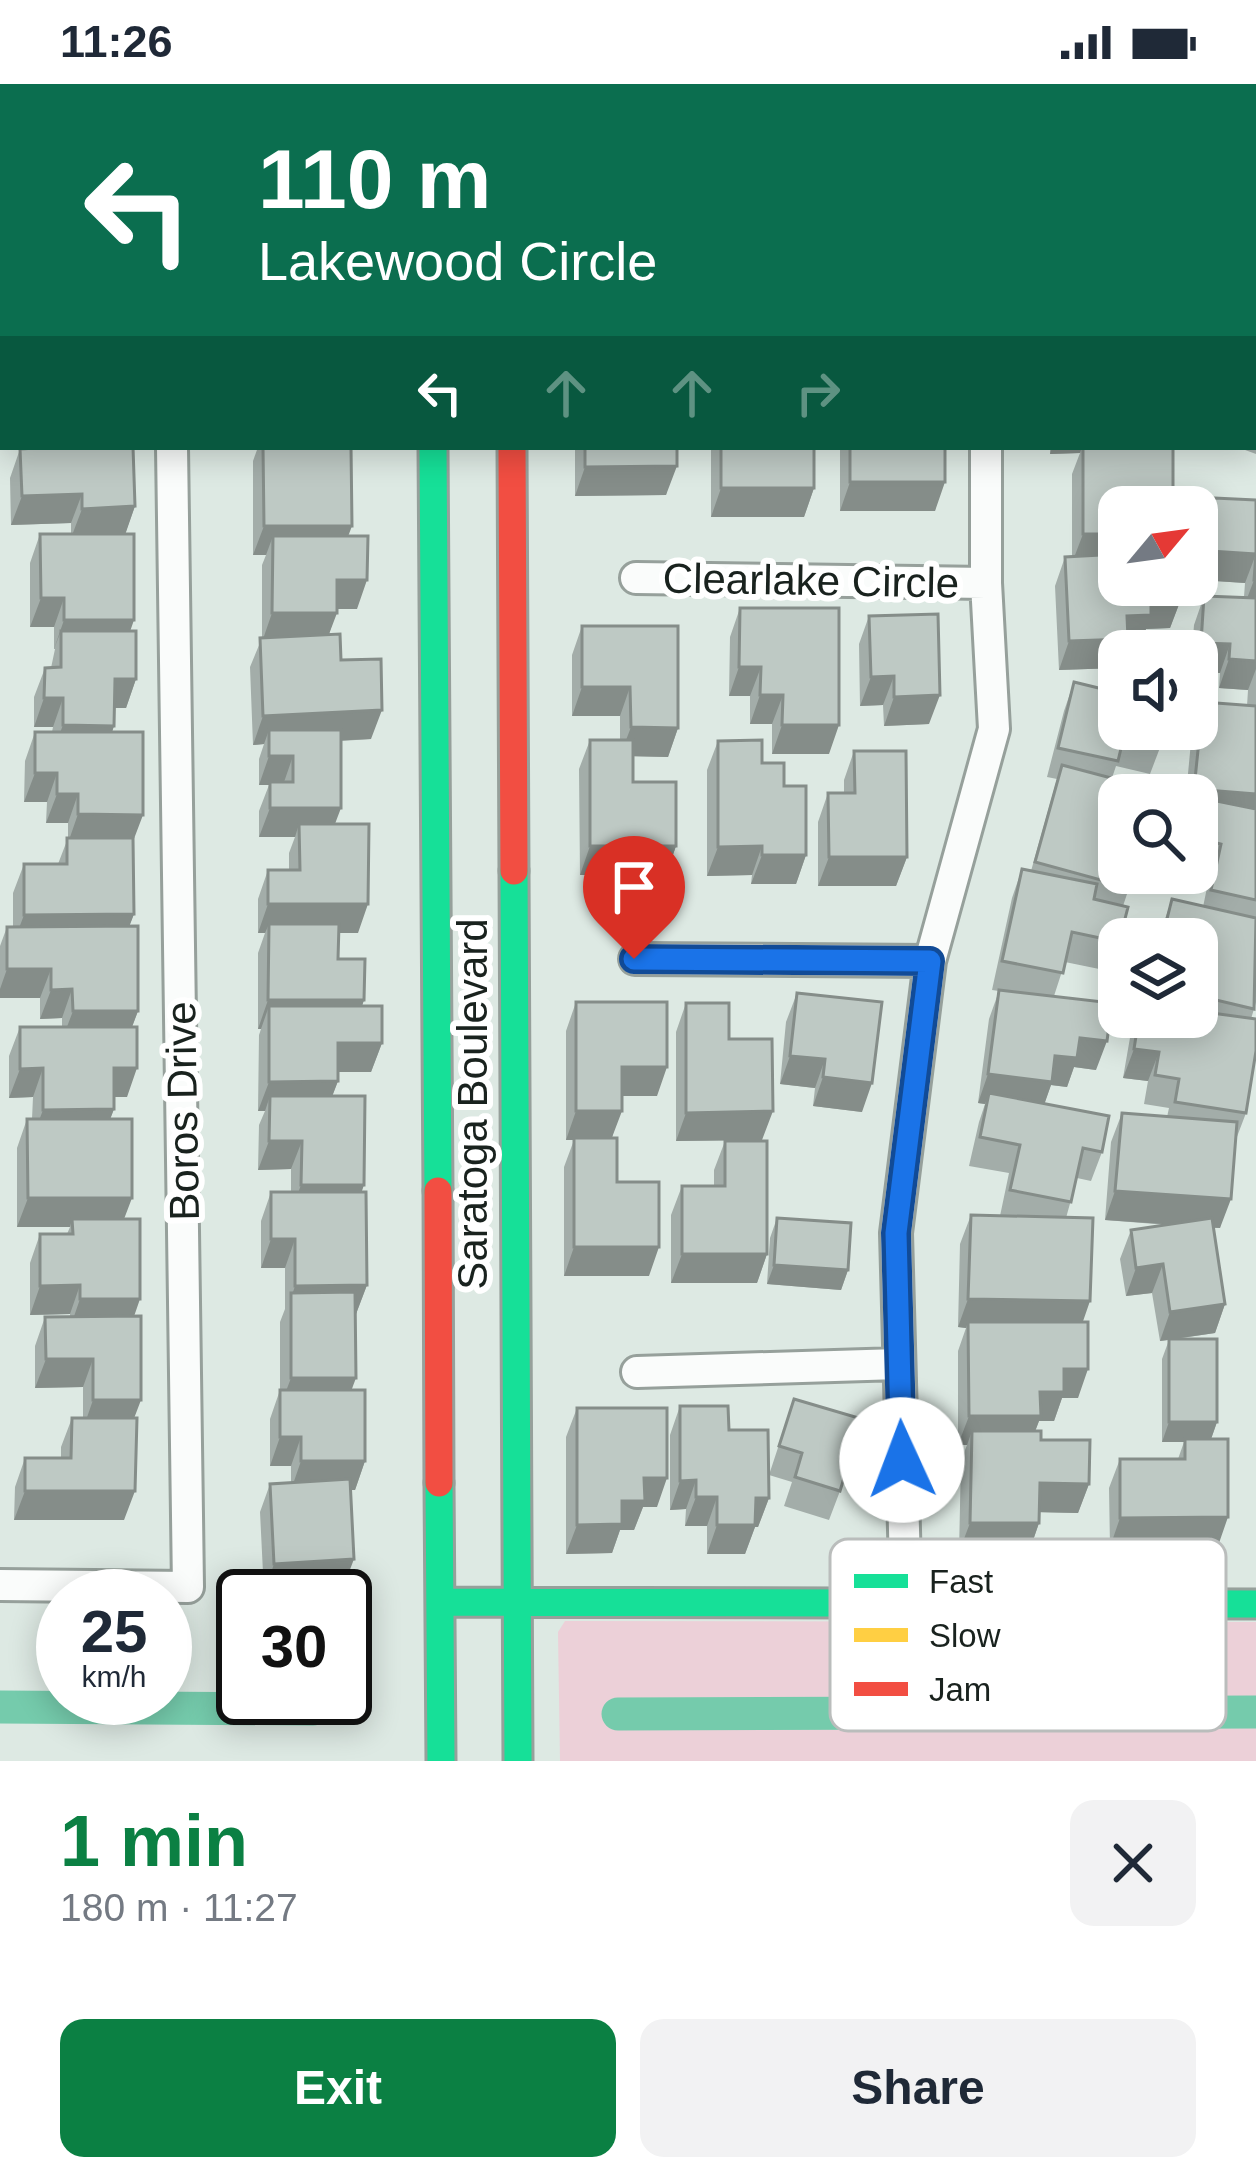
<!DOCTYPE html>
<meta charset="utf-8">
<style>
body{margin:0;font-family:Arial,sans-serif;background:#f2f2f3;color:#1f2937;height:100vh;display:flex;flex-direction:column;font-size:45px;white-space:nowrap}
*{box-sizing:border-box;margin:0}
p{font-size:39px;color:#747a83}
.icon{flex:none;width:66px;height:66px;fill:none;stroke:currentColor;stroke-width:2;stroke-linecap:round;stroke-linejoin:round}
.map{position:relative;height:1677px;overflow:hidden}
.panel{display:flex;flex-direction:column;background:#fff;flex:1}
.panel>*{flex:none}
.hud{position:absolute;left:0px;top:0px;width:1257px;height:366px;box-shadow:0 6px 30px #0003;background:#0b6e4f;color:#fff;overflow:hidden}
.needle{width:78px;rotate:61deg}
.fabs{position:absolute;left:1098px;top:402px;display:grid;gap:24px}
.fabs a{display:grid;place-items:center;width:120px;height:120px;border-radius:24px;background:#fff;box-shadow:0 6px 30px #0003;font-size:60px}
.speed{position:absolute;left:36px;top:1485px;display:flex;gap:24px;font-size:60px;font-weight:700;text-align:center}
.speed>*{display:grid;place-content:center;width:156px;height:156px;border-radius:50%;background:#fff;box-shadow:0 6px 30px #0003;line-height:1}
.speed small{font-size:30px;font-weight:400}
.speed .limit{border:6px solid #111;border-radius:18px;background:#fff;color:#111}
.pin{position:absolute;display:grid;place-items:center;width:102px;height:102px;color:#fff;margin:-123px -51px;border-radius:50% 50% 50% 0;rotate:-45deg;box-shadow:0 0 12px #0007}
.pin .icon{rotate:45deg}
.me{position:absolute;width:132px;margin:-66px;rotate:358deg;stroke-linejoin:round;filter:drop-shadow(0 0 9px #0008)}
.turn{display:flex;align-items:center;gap:42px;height:252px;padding:0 60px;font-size:54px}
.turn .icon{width:156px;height:156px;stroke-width:2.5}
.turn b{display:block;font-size:84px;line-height:102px}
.lanes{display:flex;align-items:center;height:114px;padding:0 60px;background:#0003;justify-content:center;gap:60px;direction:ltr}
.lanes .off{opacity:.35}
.round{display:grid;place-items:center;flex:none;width:126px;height:126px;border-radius:24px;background:#f2f2f3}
.overview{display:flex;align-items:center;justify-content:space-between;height:204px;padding:0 60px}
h1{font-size:72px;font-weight:600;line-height:90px;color:#0b8043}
.action{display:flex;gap:24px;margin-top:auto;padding:24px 60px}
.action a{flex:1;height:138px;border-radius:24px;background:#0b8043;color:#fff;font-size:48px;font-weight:600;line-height:138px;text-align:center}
.action a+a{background:#f2f2f3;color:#1f2937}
.status{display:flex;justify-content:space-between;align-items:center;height:84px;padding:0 60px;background:#fff;direction:ltr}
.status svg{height:33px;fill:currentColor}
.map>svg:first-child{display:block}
.green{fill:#ecd0d8}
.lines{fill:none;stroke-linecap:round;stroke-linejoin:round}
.canal{stroke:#75cbac;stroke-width:33}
.street-casing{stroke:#96a09b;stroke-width:36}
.fast-casing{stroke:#96a09b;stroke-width:33}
.slow-casing{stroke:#96a09b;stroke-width:33}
.jam-casing{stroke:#96a09b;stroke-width:33}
.street{stroke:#fafcfb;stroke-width:30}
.fast{stroke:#16e098;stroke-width:27}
.slow{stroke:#ffcf43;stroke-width:27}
.jam{stroke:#f24e42;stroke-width:27}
.wall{fill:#a3ada9}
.shaded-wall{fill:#858d89}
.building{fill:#bec9c4;stroke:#858d89;stroke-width:3}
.route-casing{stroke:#114b97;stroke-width:30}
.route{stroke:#1a73e8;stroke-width:21}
.labels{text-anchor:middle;stroke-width:12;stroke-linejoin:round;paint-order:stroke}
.street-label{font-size:42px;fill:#19221e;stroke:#fff}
.key{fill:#fff;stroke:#babdbc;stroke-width:3}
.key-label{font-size:33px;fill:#19221e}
</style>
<div class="status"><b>11:26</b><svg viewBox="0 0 49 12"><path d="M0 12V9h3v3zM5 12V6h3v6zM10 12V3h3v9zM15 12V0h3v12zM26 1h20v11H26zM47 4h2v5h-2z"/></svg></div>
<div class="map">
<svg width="1256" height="1677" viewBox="0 0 1256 1677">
<rect width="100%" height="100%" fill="#dde9e3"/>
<path class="green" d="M565,1537L1256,1538V1677H560L558,1548Z"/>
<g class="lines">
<path class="canal" d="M0,1623L313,1625
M618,1630L1256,1628"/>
<defs>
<path id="street" d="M179,3V0
M1254,125H1256
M636,494L986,499
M635,875L930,877
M637,1288L899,1280
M0,1501L188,1503L172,363
M906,1520L896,1149L930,877L994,645L986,499V363"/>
<path id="fast" d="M431,0V3
M0,310H3
M433,363L438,1107
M514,787L518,1677
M439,1399L441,1677
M440,1518L1256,1520"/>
<path id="slow" d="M508,0V3"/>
<path id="jam" d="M512,363L514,787
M438,1107L439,1399"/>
</defs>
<use href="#street" class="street-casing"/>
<use href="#fast" class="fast-casing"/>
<use href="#slow" class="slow-casing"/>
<use href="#jam" class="jam-casing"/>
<use href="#street" class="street"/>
<use href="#fast" class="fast"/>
<use href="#slow" class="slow"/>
<use href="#jam" class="jam"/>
</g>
<path class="wall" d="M1254,161H1256V282L1254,281Z
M1254,290L1256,291V370L1237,363H1254Z
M258,363H351L348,452L357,525H337L329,550L371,655L341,657L335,740L358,849H339L338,875L364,916L362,922L382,959L371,988H338V997L332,1012L362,1108L367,1201L356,1230L352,1306L365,1377L355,1406H350L343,1504L264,1509L260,1428L270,1400L291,1398V1382H270V1335L280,1306V1238L285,1225V1184H261V1137L271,1108H291V1085L258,1086L259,1041L265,1027H258L259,951L261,945H258V869L265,849H258V815L268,786H289V769L295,753H259V727L269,701H259V675L264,660L253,661L250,583L262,554V481L266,471H253V377Z
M575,363H677L666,411L575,412Z
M711,363H814V404L804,433H711Z
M840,363H945L935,427H840Z
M1050,363H1173L1119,423V501L1181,515L1170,544L1146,545L1141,560L1125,561L1117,584L1059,586L1055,502L1065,473L1072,472V390L1080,369L1050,370Z
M20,365L135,422L125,450L130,547L136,595L126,624H115L114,642L112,648L133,757L134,830L129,842L138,927L132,943L127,1013H114V1025L110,1035L124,1135L134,1232V1334L124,1436H14L15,1403L25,1374H61V1363L72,1334H83V1303L35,1304V1262L45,1233H70V1230L30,1231V1179L40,1150H67L70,1143H17V1064L27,1035H32L33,1013L9,1014V972L20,943H62V934L40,935V914H0V862L7,843H13V809L24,780H58L68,754V739H46L47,718H24L25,677L35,648H52L53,643H34V613L45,584H51L55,565H54V543H30V479L40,450H71V439L11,441L10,394Z
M1214,414L1256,416V918L1251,935L1246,1029L1235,1058L1220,1144H1214L1225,1220L1215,1249L1175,1255L1217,1338L1211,1355L1218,1462L1110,1463L1109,1404L1120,1375H1178L1184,1358H1162V1275L1169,1256L1160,1257L1152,1209L1126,1212L1120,1175L1131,1146L1168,1141L1105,1136L1111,1058L1122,1029L1167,1033L1169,1024L1144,1020L1148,997L1123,994L1131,948L1136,933H1197V855H1158L1172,815L1203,823L1210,789L1197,786V711H1186L1192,647L1193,645H1197V634L1203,618L1247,622L1248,606L1219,604L1220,589L1197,588V567H1192L1194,541L1204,512L1244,513L1245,499L1200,496L1204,443Z
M740,524L829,670H772V640H750V612H729L730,553Z
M869,532L929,640L884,642L883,621L860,622L859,560Z
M582,542L678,644L668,673L633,672V698L676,762L666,791H580L579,685L590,656H620V632H572V571Z
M1074,598L1161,661L1150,690L1116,682L1112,694L1119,711V789H1134L1123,822L1119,861L1109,887L1065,878L1054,912L1096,986L1074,983L1067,1003L1051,1001L1044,1020L1102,1068L1091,1097L1077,1094L1066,1134L1083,1238L1078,1314H1062L1054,1337H1039L1035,1347L1041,1356L1089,1400L1078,1429L1040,1428L1039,1439L1029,1468H959L961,1376L967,1361H958V1267L966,1244L958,1243L960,1160L971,1131L1000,1132L1009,1089L969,1082L979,1038L985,1020L978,1019L989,935L999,907L992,906L1012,814L1022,785L1031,787L1057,695L1047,693L1064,627Z
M718,657L762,679L784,702L806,771L796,800H751L752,791L707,792V686Z
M854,667L907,773L896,802H818V738L828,709H844V696Z
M797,909L862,1028L813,1022L815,1004L780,1000L786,938Z
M576,918L657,1012H622L612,1054L617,1098L649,1192H564V1083L574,1056H566V947Z
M686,919L729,955L762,1056L676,1057V948Z
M725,1057L767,1170L757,1199H671V1131L682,1102H714V1086Z
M777,1134L848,1186L841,1206L767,1200L770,1154Z
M794,1315L840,1407L829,1436L784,1422L792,1398L769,1391Z
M680,1322L729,1346L769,1414L758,1443H755L745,1470H707V1442H685L686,1425L670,1426V1351Z
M577,1324L657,1423H643L634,1446H620L612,1469L566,1470V1353Z"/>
<path class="shaded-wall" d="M723,0H768L767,3H722Z
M1256,2V31H1254V3Z
M1052,363H1082L1080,369L1050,370Z
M677,382L666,411L575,412L585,383Z
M850,398H945L935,427H840Z
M721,404H814L804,433H711Z
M1128,406H1173L1167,423H1122Z
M82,410L71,439L11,441L22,412Z
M135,422L125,451L71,454L82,425Z
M264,442H352L341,471L273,452L266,471H253Z
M1083,450H1119V475L1072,479Z
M1210,467L1256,470L1245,499L1200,496Z
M337,496H367L357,525H327Z
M1254,496H1256V526L1243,525Z
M41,514H64L54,543H30Z
M1181,515L1170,544L1146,545L1141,560L1125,561L1123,567H1119L1117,584L1059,586L1069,557L1127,532L1151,517Z
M272,529H337L326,558H262Z
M64,536H134L124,565L61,547L54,565Z
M1201,559L1230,560L1220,589L1197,588V570Z
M1229,575L1256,577V585L1248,606L1219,604Z
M739,583H761L750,612H729Z
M894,592L883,621L860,622L871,593Z
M115,595H136L126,624H104Z
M582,603H630L620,632H572Z
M760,611H783L772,640H750Z
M940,611L929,640L884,642L894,613Z
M44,614H63L53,643H34Z
M382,626L371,655L269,660V646L264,660L253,661L263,632Z
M63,641L114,642L104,671L52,670Z
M782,641H839L829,670H772Z
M631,643L678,644L668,673L620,672Z
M269,672H293L283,701H259Z
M35,689H57L47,718H24Z
M1194,705L1256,710V740L1197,735V711H1192Z
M57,710H78L68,739H46Z
M270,724H341L330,753L299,740L295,753H259Z
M78,730L143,731L132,760L68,759Z
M590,762H676L666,791H580Z
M762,762L752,791L707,792L718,763Z
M762,771H806L796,800H751Z
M829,773H907L896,802H818Z
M268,820H368L358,849H269V840L265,849H258Z
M134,830L123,859L13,860L24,831Z
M7,885H51L40,914H0V905Z
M72,905L62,934L40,935L51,906Z
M268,916H364L354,945L269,922L261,945H258Z
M73,927H138L127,956H62Z
M1080,954L1107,957L1096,986L1074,983L1067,1003L1051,1001L1042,1027L989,1009L985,1020L978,1019L988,990L1055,972Z
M338,959H382L371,988H327Z
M1134,965L1159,968L1148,997L1123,994Z
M790,972L825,975L815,1004L780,1000Z
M622,983H667L657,1012H611Z
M43,984L33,1013L9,1014L20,985Z
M114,984H137L127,1013H103Z
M823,993L872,999L862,1028L813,1022Z
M338,997L327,1026L270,1012L265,1027H258L269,998Z
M114,1025L103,1054L32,1055L43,1026Z
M576,1027H622L611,1056H566Z
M773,1027L762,1056L676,1057L686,1029Z
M269,1057H302L291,1085L258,1086Z
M301,1101H364L354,1130H290Z
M1115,1107L1231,1115L1220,1144L1105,1136Z
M28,1114H132L121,1143L72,1135L70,1143H17Z
M271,1155H295L285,1184H261Z
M574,1163H659L649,1192H564Z
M682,1170H767L757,1199H671Z
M1163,1180L1152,1209L1126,1212L1136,1184Z
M774,1181L848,1186L841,1206L767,1200Z
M80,1201L70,1230L30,1231L40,1202Z
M367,1201L356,1230L291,1214L295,1202Z
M80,1215H140L130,1244H70Z
M968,1215L1090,1217L1080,1246L968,1238L966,1244L958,1243Z
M1225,1220L1215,1249L1160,1257L1170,1228Z
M46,1275H93L83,1303L35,1304Z
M1064,1285H1088L1078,1314H1062L1054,1337H1039L1030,1361L972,1347L967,1361H958L969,1332L1040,1308Z
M291,1294H356L345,1323H280Z
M93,1316H141L130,1345H83Z
M1169,1338H1217L1210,1358H1162Z
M280,1353H301L291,1382H270Z
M301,1377H365L355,1406H291Z
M644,1394H667L657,1423H643L634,1446H620L612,1469L566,1470L577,1441L622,1417Z
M696,1396L686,1425L670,1426L680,1397Z
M1040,1399L1089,1400L1078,1429L1030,1428Z
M25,1407H135L124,1436H14Z
M696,1413H717L707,1442H685Z
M756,1414H769L758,1443H755L745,1470H707L717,1441Z
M1228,1433L1218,1462L1110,1463L1120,1434Z
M970,1439H1039L1029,1468H959Z
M354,1475L343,1504L264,1509L274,1480Z"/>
<path class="building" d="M20,0H124V3H20Z
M259,0H364V3H259Z
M575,0H653V3H575Z
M683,0H730L729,3H683Z
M785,0H878V3H785Z
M891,0H977V3H891Z
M994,0H1084V3H994Z
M1101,0H1178V3H1101Z
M1201,0H1256V2L1201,3Z
M1254,161H1256V250H1254Z
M1254,290L1256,291V337H1254Z
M53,363H133L135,422L82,425V410L22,412L20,365Z
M263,363H351L352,442H264Z
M585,363H677V382L585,383Z
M721,363H814V404H721Z
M850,363H945V398H850Z
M1083,363H1173V406H1128V423H1119V450H1083Z
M1214,414L1256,416V496H1254L1256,470L1210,467Z
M40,450H134V536H64V514H41Z
M273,452H368L367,496H337V529H272Z
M1119,470V501H1180L1181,515L1151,517V531L1127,532L1128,555L1069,557L1065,473Z
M1204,512L1256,514V577L1229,575L1230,560L1201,559Z
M740,524H839V641H782L783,611H760L761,583H739Z
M938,530L940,611L894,613V592L871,593L869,532Z
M582,542H678V644L631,643L630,603H582Z
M61,547H136V595H115L114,642L63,641V614H44L45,584L61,583Z
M340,550L341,576L381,575L382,626L263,632L260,554Z
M1074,598L1119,609V645H1165L1161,661L1124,652L1118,677L1058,664Z
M1203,618L1256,622V710L1194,705Z
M269,646H341V724H270V698H293V672H269Z
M35,648H143V731L78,730V710H57V689H35Z
M590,656H633V698H676V762H590Z
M762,656V679H784V702H806V771H762V762L718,763V657Z
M854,667H906L907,773H829L828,709H855Z
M1062,681L1134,700L1130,711H1119V789H1134L1130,804L1035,778Z
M1197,713L1256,725V816L1211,806L1221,760L1197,754Z
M299,740H369L368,820H268V786H300Z
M67,754H133L134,830L24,831V780H67Z
M1022,785L1097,800L1094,815L1128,823L1119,858L1072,848L1063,889L1002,877Z
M1172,815L1256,834L1254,925L1199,912L1204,892L1197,890V855H1162Z
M269,840H339L338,875H365L364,916H268Z
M138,842V927H73L72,905L51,906V885H7V843Z
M999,906L1112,919L1107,957L1080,954L1077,974L1055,972L1052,998L988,990Z
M797,909L882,918L872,999L823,993L825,975L790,972Z
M576,918H667V983H622V1027H576Z
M686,919H729V955H772L773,1027L686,1029Z
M269,922H382V959H338V997L269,998Z
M1197,927L1256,935V967L1246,1029L1175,1018L1179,995L1155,991L1159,968L1134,965L1139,933H1197Z
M20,943H137V984H114V1025L43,1026V984L20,985Z
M989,1009L1109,1032L1102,1068L1083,1064L1071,1118L1010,1106L1020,1061L980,1053Z
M270,1012H365L364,1101H301L302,1057H269Z
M1122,1029L1237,1038L1231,1115L1115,1107Z
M27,1035H132V1114H28Z
M574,1054H617V1098H659V1163H574Z
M725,1057H767V1170H682V1102H725Z
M271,1108H366L367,1201L295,1202V1155H271Z
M971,1131L1093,1134L1090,1217L968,1215Z
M777,1134L851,1139L848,1186L774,1181Z
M1212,1134L1225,1220L1170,1228L1163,1180L1136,1184L1131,1146Z
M72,1135H140V1215H80V1201L40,1202V1150H73Z
M355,1208L356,1294H291V1209Z
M141,1232V1316H93V1275H46L45,1233Z
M968,1238H1088V1285H1064V1308H1040L1041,1332H969Z
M1169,1255H1217V1338H1169Z
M280,1306H365V1377H301V1353H280Z
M794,1315L862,1335L840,1407L795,1393L802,1369L779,1362Z
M680,1322H728L729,1346H768L769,1414H756L755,1441H717V1413H696V1396L680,1397Z
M577,1324H667V1394H644L645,1417H622V1440L577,1441Z
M72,1334H137L135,1407H25V1374H71Z
M972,1347H1041V1356H1090L1089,1400L1040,1399L1039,1439H970Z
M1185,1355H1228V1433L1120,1434V1375H1185Z
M350,1395L354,1475L274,1480L270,1400Z"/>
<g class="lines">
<defs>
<path id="route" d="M634,875L930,877L896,1149L902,1376"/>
</defs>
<use href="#route" class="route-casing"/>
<use href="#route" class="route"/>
</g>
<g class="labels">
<g class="street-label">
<text transform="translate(811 496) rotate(1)" y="15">Clearlake Circle</text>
<text transform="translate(472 1020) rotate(-90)" y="15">Saratoga Boulevard</text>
<text transform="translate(182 1027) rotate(-91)" y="15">Boros Drive</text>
</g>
</g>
<rect x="830" y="1455" width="396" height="192" rx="18" class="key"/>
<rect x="854" y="1490" width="54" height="14" fill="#16e098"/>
<rect x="854" y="1544" width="54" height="14" fill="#ffcf43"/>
<rect x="854" y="1598" width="54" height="14" fill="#f24e42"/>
<g class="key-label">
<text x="929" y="1509">Fast</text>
<text x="929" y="1563">Slow</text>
<text x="929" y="1617">Jam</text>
</g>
</svg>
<div class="fabs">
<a><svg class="needle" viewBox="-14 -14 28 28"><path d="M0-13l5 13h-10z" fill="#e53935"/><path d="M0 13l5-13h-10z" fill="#747a83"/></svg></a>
<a><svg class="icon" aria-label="sound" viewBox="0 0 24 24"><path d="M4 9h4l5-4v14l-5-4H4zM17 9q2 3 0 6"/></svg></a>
<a><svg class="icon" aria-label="search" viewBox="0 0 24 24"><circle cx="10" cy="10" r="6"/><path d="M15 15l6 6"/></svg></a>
<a><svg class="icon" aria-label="layers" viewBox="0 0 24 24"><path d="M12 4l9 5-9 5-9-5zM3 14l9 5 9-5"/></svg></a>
</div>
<div class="speed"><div>25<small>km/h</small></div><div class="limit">30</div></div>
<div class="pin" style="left:634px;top:875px;background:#d93025"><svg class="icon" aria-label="arrive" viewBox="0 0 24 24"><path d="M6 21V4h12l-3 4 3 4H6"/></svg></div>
<svg class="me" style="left:902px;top:1376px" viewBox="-20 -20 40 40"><circle r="19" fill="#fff"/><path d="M0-13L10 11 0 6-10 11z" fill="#1a73e8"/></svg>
<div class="hud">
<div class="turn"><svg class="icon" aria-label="left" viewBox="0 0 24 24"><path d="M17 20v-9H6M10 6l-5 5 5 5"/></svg><div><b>110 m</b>Lakewood Circle</div></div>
<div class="lanes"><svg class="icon" aria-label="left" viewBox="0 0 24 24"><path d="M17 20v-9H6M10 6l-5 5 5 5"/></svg><svg class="icon off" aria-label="ahead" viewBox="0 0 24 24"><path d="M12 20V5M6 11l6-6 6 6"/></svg><svg class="icon off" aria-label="ahead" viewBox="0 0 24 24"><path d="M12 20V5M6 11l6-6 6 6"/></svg><svg class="icon off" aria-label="right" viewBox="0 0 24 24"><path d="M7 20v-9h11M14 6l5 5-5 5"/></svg></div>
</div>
</div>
<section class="panel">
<div class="overview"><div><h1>1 min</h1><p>180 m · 11:27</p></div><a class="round"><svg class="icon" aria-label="close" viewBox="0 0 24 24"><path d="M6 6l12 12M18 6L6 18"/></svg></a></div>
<div class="action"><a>Exit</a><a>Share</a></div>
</section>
